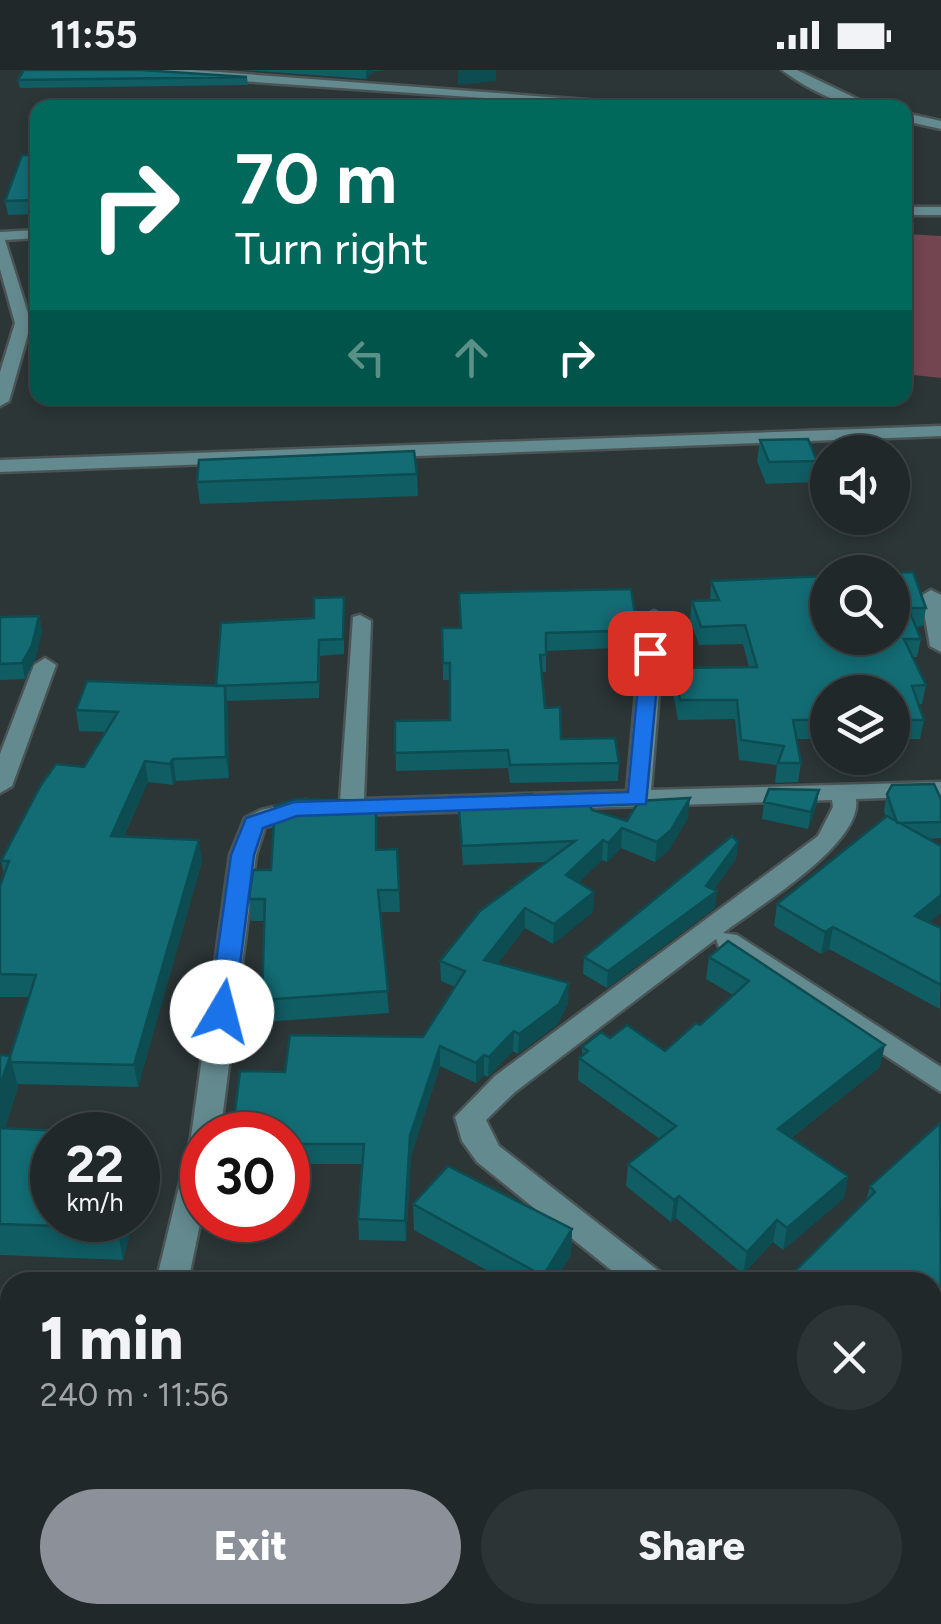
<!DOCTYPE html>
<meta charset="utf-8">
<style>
body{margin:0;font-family:Figtree,sans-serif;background:#2d3435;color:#f1f3f6;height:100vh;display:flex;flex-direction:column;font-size:38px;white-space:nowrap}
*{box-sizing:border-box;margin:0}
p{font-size:32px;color:#a2a6a8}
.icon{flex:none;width:55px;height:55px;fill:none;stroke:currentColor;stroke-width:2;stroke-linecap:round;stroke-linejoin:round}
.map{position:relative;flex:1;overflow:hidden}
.drawer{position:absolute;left:0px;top:1202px;width:942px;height:352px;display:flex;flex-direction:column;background:#212829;border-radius:30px 30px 0 0;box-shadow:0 5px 15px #0003,0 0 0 2px #3e4446}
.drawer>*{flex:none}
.guide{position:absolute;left:30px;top:30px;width:882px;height:305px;border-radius:20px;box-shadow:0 5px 15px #0003,0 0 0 2px #3e4446;background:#00695c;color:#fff;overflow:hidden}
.fabs{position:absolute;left:810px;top:365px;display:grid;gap:20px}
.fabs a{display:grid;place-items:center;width:100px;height:100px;border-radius:50%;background:#212829;box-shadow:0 5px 15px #0003,0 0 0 2px #3e4446;font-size:50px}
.speed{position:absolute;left:30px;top:1042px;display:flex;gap:20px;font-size:50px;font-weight:700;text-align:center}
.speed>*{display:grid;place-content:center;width:130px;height:130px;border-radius:50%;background:#212829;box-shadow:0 5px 15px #0003,0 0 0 2px #3e4446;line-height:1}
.speed small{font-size:25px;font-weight:400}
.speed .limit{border:15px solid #d22;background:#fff;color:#111}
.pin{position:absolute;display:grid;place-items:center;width:85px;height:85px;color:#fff;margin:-42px;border-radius:20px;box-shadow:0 5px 15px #0006}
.me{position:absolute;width:110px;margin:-55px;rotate:8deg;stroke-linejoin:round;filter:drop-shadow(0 0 8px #0008)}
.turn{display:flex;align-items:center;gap:35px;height:210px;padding:0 40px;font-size:45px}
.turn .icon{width:130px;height:130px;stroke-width:2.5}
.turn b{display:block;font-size:70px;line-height:85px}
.lanes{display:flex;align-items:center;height:95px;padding:0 40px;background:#0003;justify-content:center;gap:50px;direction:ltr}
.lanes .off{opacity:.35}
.round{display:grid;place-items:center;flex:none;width:105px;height:105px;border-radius:52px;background:#2d3435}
.overview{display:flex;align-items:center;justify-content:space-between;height:170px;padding:0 40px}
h1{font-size:60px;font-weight:800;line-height:75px}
.action{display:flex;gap:20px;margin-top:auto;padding:20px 40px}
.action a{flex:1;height:115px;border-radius:60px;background:#8c9099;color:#fff;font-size:40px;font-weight:800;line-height:115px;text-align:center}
.action a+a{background:#2d3435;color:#f1f3f6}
.status{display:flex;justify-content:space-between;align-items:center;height:70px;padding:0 50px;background:#212829;direction:ltr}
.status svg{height:28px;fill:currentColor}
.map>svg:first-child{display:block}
.green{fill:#724550}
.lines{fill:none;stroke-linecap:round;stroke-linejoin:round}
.minor-casing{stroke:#4a5455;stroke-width:5}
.minor{fill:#638a8f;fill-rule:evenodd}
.wall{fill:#105d64}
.shaded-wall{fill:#0d4c51}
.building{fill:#136c74;stroke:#0d4c51;stroke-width:2.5}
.route{fill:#1a73e8;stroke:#114b97;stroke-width:2.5}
</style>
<div class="status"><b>11:55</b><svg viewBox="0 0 49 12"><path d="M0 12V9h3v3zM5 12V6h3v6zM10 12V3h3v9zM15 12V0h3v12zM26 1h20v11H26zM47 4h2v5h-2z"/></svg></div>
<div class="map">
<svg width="941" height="1554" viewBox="0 0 941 1554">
<rect width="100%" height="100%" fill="#2c3637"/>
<path class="green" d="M905,164L941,166V308L905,304Z"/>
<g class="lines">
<defs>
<path id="minor" d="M135,0H192L693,38H626L141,4Z
M782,0H797L876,38C844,38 807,19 782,0Z
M905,43L941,51V59L905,51Z
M905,137H941V145H905Z
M38,160V168L5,170L31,253L9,331L0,336V302L15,253L0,199V162Z
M941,356V366L0,402V390Z
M931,520L941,525V582L930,576L921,526Z
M654,541L665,547L651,720L941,712V726L856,729C863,774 756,838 723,863L737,865L941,997V1022L719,877L716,869L515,1022L486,1050L499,1076L660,1202L665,1212H626L477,1092L462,1071L455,1047L495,1006L818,766L833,737L832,730L352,745L337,742L334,737L340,731L353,547L360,545L371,551L364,729L627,721L643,547Z
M45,588L56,595L12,716L0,723V684L34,595Z
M306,730L318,738L315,743L265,757L256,785L220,1065H202V1144L188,1212H156L191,1067L230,785L245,748L261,740Z
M932,1406L941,1409V1444L932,1440Z
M0,1431H10V1465H0Z
M97,1545H187L191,1554H137L135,1550V1554H97Z
M722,1545H762L758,1554H718Z"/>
</defs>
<use href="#minor" class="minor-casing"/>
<use href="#minor" class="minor"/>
</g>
<path class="wall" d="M22,0H141L247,7L248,15L20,18L18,10L23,2Z
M242,0H388L374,1L366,9Z
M38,85V144L8,145L5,131Z
M760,370L817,391L814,412L766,414L757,391Z
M417,404L418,426L200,434L197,412Z
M892,503L926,538L923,556L916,557L921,569L917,587H913L926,615L922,634H918L924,650L920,669H892V622H828V669H797L801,693L798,712L775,713L777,695L739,690L735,649L678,650L672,617L674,598L749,597L743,574L699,575L690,550L692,531L710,530L711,511Z
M459,523L636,550L635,568H615L614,578L546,581V602H542L545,638L561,669L619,693L618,711L510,713L508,698L396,701L395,651L450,650V610H443L442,558H460Z
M344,543V584L320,586L319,628L227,631L229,708L176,711L173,715L148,712L124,766L202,791L138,1017L17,1014L18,1017L5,1058L141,1065L147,1097L123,1190L0,1185V985L10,986L29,927H0V816L4,804L1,791L84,697L105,662L79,661L76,640L216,616L314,548Z
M39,546L42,561L35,590L25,609L0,610V547Z
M819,720L816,737L808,759L762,749L764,732Z
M887,724L941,729V768L927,769L929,853L941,858L940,939L829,879L821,884L774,856L777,834L886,747L884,741Z
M458,729L592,740L627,751L688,748L669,780L655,792L621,778L607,792L602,790L578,813L594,822L593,842L553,874L525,858L497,894L568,933L558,954L518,984L513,981L488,1007L484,1005L476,1013L440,996L411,1086L406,1171L359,1170L358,1149L363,1094H288L285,1002L423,967L455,917L441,911L440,891L547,792L463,795Z
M738,772L736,789L714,819L715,838L607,918L583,904L584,887Z
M397,779L400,842H380L389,943L264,952L262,930L264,851H251L249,829L271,800L377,780Z
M728,871L880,997L791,1068L848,1106L844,1128L783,1180L773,1172L743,1204L676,1148L671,1152L626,1116L628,1094L660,1069L578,1010L579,988L582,986V977L610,968L665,981L700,955L733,925L706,909L709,887Z
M941,1054V1340L932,1333V1212H785L866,1131L870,1116Z
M413,1134L572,1159L571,1185L553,1212H508L414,1160Z
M0,1234H10V1386H0Z
M751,1545H866L862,1554H749Z
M871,1545H932L941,1554H883Z"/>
<path class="shaded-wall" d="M367,0H374L366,9V2Z
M458,0H496V11L458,15Z
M39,546L42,561L35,590L25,609L22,593Z
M225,616L228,637L229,708L226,687Z
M173,689L176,711L173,715L170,694Z
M145,691L148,712L114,787L111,766Z
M819,720L816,737L808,759L811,742Z
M690,728L688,748L669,780L655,792L657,772Z
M622,758L621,778L607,792L608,773Z
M199,770L202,791L138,1017L134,995Z
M603,770L602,790L565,825L566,805Z
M738,772L736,789L708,828L717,821L715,838L607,918L608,901L706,816Z
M594,822L593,842L553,874L554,854Z
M941,825V843L910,868L915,846Z
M525,838V858L484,910V890Z
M833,857L829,879L821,884L825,862Z
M569,913L568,933L558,954L518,984L519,964Z
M514,961L513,981L488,1007L489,987Z
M885,975L880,997L774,1081L778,1059Z
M440,976V996L411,1086L406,1171L405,1151L410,1066Z
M484,985V1005L476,1013V993Z
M10,986L18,1017L0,1074V1016Z
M141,1065L147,1097L138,1134V1080Z
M848,1106L844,1128L783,1180L787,1158Z
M679,1126L676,1148L671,1152L674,1130Z
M119,1150H134L123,1190L117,1158Z
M777,1150L773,1172L743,1204L747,1182Z
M572,1159L571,1185L553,1212H542L543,1206Z
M938,1311L932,1331V1317Z
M10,1500V1545H13L11,1554H0V1545Z
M860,1545H866L862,1554H854Z"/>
<path class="building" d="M24,0H141L247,7L18,10Z
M22,85H38V130L5,131Z
M808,369L817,391L769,392L760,370Z
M414,381L417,404L197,412L199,390Z
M913,502L926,538H908L921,569H904L926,615L912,616L924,650H892V622H828V650H793L801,693H778L784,676L741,670L737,630H680L674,598L757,597L745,555L701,557L692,531L719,530L711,511L828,506V568H892V503Z
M631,519L636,550L613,551L615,561L546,563V585H540L545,638L560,637L561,669L615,668L619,693L510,695L508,680L395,683V651L450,650V593H443L442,558H461L459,523Z
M344,527L343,569L319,570L318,612L216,616L221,553L314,548V528Z
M39,546L32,575L22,593L0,594V547Z
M87,611L225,616L226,687L173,689L170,694L145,691L111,766L199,770L134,995L11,992L10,987L36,905L0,904V816L9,791H1L41,715L56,694L84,697L118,642L76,640Z
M934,714L941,729V752L897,753L887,724L892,715Z
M769,719L819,720L811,742L764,732Z
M532,724L533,736L589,733L592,740L627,751L639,731L690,728L671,760L657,772L622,758L608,773L603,770L566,805L594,822L554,854L525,838L484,890L569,913L559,934L519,964L514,961L489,987L484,985L476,993L440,976L410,1066L405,1151L358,1149L364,1074H288V1065H232L240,1001L285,1002L290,965L423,967L465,901L440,891L480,841L575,771L462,776L458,729Z
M296,729L376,731V780L397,779L399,820H378L388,921L262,930L265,829H249L253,800H271L275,736Z
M887,746L941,776V825L915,846L941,858V915L833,857L825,862L777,834Z
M732,766L738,772L706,816L717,821L608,901L584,887Z
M728,871L885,975L778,1059L848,1106L787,1158L777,1150L747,1182L679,1126L674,1130L628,1094L676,1056L579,988L588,981L582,977L601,962L610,968L627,955L665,981L696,953L700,955L749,911L709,887Z
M0,985L10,986L0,1016Z
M940,1053L941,1245L932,1238V1212H899L892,1207L887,1212H787L785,1211L875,1122L870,1116Z
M0,1058L141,1065L138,1080V1065H52V1150H119L117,1158L0,1154Z
M448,1096L572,1159L543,1206L413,1134Z
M434,1202L454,1212H425Z
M0,1234H10V1355L0,1354Z
M941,1251V1313L938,1311L932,1317V1259Z
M933,1425H941V1554H912L915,1550L908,1545H932Z
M0,1484H10V1500L0,1545Z
M382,1545H523V1554L381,1553Z
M764,1545H860L854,1554H756Z"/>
<path class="route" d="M650,577L660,583L646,734L297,746L263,758L254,785L234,942L230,949H213L209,942L231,785L246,748L294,732L628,722L641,583Z"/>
</svg>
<div class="fabs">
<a><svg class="icon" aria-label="sound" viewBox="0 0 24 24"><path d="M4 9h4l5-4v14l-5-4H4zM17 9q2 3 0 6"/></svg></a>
<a><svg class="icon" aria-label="search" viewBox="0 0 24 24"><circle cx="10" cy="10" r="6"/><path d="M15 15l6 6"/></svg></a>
<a><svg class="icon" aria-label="layers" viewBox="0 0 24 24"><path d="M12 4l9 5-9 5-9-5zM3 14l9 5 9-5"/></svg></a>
</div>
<div class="speed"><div>22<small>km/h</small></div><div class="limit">30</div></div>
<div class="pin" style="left:650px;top:583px;background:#d93025"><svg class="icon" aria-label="arrive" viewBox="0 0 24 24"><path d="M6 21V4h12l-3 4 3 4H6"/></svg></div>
<svg class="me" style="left:222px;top:942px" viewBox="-20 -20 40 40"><circle r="19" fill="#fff"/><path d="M0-13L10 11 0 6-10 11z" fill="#1a73e8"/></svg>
<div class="guide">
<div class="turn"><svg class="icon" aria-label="right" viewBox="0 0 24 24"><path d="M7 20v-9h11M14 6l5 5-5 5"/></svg><div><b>70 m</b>Turn right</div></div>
<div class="lanes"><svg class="icon off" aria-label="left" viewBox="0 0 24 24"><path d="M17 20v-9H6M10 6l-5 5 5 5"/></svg><svg class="icon off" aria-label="ahead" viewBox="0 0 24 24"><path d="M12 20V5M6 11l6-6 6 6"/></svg><svg class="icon" aria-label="right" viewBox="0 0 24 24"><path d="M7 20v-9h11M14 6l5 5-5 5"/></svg></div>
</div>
<section class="drawer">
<div class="overview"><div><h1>1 min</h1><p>240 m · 11:56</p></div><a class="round"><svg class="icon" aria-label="close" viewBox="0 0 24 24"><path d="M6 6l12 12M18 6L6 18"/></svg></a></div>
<div class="action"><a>Exit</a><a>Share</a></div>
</section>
</div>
